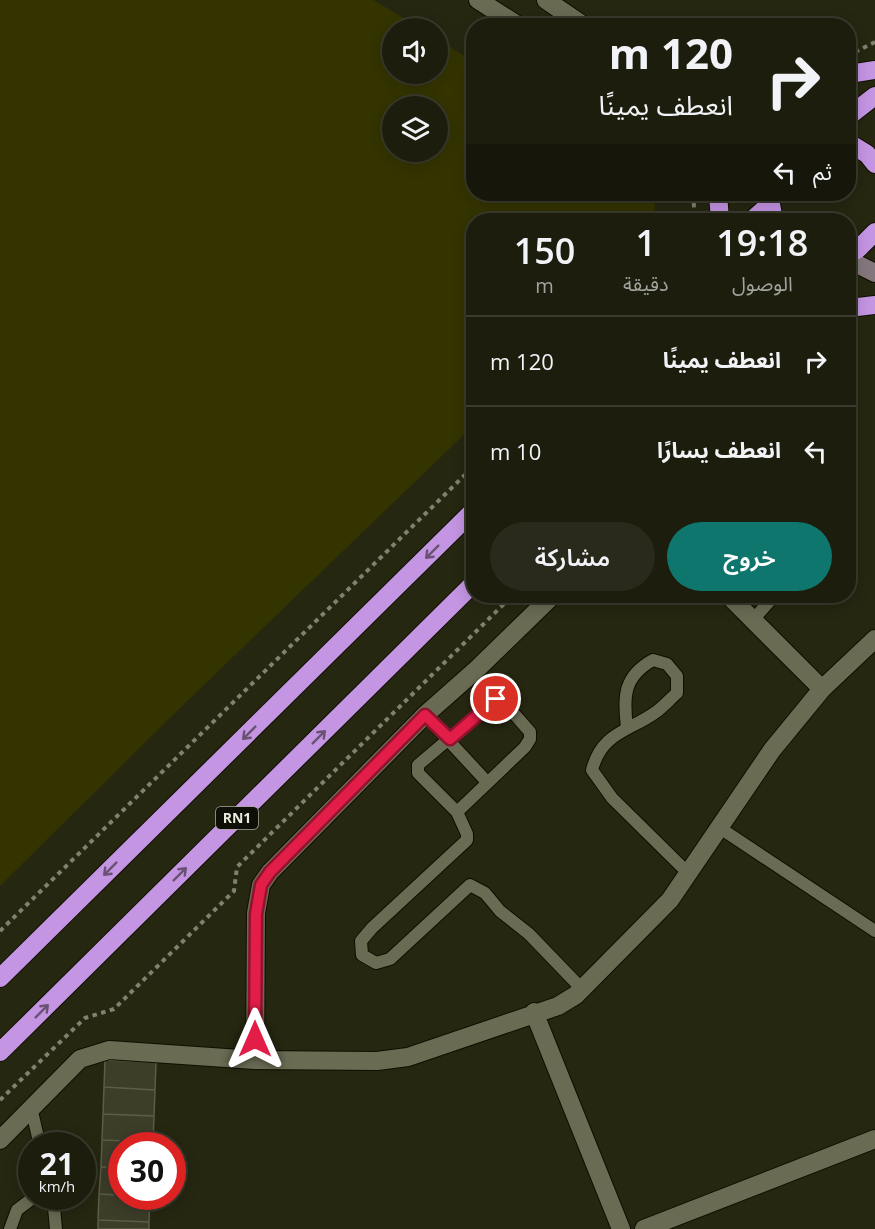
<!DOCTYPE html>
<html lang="ar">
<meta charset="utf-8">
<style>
body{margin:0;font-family:"Open Sans","Noto Sans Arabic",sans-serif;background:#292a1b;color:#f1f3f6;direction:rtl;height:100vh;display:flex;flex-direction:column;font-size:22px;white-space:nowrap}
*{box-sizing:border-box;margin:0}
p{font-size:20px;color:#a0a29d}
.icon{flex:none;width:33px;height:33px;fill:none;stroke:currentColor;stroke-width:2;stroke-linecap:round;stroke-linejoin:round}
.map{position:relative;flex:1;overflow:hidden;direction:ltr}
.side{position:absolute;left:466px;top:213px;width:390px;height:390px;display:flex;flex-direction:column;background:#1c1d0d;border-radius:24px;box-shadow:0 3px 15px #0003,0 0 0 2px #3a3b2e;direction:rtl}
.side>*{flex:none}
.banner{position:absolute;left:466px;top:18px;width:390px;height:183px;border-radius:24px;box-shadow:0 3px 15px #0003,0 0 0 2px #3a3b2e;direction:rtl;background:#1c1d0d;color:#f1f3f6;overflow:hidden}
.buttons{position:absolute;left:382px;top:18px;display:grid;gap:12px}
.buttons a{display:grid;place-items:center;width:66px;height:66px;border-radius:50%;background:#1c1d0d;box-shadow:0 3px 15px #0003,0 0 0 2px #3a3b2e;font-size:30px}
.speed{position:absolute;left:18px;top:1132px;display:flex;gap:12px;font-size:30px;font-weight:700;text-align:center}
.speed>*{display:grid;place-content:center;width:78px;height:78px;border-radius:50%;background:#1c1d0d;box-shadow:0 3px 15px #0003,0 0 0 2px #3a3b2e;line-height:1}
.speed small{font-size:15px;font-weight:400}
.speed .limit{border:9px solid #d22;background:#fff;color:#111}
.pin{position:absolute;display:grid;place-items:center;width:51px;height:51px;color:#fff;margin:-26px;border:3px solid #fff;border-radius:50%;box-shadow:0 2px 6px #0007}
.me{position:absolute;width:66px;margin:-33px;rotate:0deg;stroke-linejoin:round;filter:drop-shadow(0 0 4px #0008)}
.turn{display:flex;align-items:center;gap:21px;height:126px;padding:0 24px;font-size:27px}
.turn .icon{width:78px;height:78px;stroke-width:2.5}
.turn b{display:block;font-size:42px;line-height:51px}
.then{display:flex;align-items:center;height:57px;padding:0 24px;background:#0003;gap:12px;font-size:22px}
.eta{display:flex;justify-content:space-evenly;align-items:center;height:102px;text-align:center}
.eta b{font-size:36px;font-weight:600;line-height:42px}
.cta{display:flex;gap:12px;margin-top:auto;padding:12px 24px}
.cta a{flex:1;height:69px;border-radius:36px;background:#0f766e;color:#fff;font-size:24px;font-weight:600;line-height:69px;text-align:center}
.cta a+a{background:#292a1b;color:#f1f3f6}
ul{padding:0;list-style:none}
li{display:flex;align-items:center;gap:18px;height:90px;padding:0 24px;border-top:2px solid #3a3b2e}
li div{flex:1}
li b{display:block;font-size:22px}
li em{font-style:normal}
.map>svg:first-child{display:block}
.green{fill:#343400;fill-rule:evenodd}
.building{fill:#3d3e28;stroke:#5c5d46;stroke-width:1.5}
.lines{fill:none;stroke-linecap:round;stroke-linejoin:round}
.lane-casing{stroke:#0f0f00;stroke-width:14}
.street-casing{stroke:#0f0f00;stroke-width:20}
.secondary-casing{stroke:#0f0f00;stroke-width:20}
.highway-casing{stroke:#0f0f00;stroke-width:20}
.path{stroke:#808170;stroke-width:4;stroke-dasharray:4.5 4.5;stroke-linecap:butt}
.lane{stroke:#696b53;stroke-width:12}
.street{stroke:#696b53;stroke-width:18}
.secondary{stroke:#84787e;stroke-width:18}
.highway{stroke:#c495e3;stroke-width:18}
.oneway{stroke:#695274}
.route-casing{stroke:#92132f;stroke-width:15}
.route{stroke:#e11d48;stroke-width:10}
.labels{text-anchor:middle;stroke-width:4.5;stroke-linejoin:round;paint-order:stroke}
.shield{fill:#0e0f06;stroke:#a8a99d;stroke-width:1.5}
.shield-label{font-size:14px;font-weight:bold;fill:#eaebde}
</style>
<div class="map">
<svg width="875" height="1229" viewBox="0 0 875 1229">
<rect width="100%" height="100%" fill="#262711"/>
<path class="green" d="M0,0H373L421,28H393V74H438V39L474,62V194H646L655,205L653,220H474V425L181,707L0,886ZM393,106H438V152H393Z"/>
<path class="building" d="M105,1060L156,1062L155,1090L104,1087Z
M104,1087L155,1090L154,1116L103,1114Z
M103,1114L154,1116L153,1142L102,1140Z
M102,1140L153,1142V1146H122V1168L101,1167Z
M101,1167L122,1168V1195L99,1194Z
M99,1194L150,1197L149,1222L98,1220Z
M98,1220L149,1222V1229H98Z"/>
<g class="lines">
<defs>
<path id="lane" d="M753,620L774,596
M496,699L502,700L530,732V739L525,747L457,812L418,773V765Z
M425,715L487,782
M627,727C623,696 624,676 653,660L667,664L677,676V693C670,699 663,707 656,712C628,732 602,732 592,770L612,798L688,873
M457,812L467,834V840L372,928L361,941L362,955L376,963L390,959L470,885L485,893L500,911L529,934L582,989
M720,828L875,931
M31,1107L40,1146
M53,1197L56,1229
M10,1229L17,1210L34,1197"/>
<path id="street" d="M478,0L519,26
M546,0L584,26
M729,596L822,689
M534,1012L621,1229
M255,1060L256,913L261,885L270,872L425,715L477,669L552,596
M0,1140L80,1059L109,1050L255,1060L377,1061L408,1057L558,1006L576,995L670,900L772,750L822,689L875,639
M644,1229L875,1139"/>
<path id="secondary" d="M849,260L875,273"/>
<path id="highway" d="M849,74L875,70
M849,116L875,96
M849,143L867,154L875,164
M718,194L720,220
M769,194L774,220
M752,220L770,204
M849,252L857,250L875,232
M849,308L875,305
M0,978L474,510
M0,1052L474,583"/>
</defs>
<use href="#lane" class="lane-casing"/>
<use href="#street" class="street-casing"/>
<use href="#secondary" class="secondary-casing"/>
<use href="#highway" class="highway-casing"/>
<path class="path" d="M855,52L875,42
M693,194L695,220
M0,931L474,466
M0,1100L85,1018L114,1009L234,891L237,867L512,596"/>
<use href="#lane" class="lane"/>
<use href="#street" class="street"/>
<use href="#secondary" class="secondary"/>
<use href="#highway" class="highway"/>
</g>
<defs><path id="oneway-shaft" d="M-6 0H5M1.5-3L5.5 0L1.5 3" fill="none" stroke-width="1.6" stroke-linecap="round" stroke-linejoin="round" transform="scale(1.5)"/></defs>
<g class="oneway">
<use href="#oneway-shaft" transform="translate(432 552) rotate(135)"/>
<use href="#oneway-shaft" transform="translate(249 733) rotate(135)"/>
<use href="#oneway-shaft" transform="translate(319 737) rotate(-45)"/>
<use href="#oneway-shaft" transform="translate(110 869) rotate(135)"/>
<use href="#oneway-shaft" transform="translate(180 874) rotate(-45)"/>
<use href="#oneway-shaft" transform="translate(42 1011) rotate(-45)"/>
</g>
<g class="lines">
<defs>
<path id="route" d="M255,1039L256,914L261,885L270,872L425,715L450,739L496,699"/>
</defs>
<use href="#route" class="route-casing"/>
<use href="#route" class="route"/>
</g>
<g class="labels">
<rect class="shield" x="216" y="807" width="42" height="22" rx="4.5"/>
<g class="shield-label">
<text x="237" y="823">RN1</text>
</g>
</g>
</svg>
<div class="buttons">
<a><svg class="icon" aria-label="sound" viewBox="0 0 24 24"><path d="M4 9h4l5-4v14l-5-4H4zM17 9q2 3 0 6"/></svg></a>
<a><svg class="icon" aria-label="layers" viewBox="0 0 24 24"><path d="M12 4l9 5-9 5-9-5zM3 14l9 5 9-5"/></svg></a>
</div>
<div class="speed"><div>21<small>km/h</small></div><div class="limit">30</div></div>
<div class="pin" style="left:496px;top:699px;background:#d93025"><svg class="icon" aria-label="arrive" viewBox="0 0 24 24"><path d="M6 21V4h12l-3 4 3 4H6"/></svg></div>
<svg class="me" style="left:255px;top:1039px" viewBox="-20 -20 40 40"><path d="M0-17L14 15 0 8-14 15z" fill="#e11d48" stroke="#fff" stroke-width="4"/></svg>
<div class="banner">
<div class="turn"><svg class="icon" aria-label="right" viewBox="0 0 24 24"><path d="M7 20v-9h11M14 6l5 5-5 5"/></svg><div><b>120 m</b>انعطف يمينًا</div></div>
<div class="then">ثم<svg class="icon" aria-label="left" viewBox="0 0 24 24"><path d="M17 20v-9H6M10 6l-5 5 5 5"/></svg></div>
</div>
<section class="side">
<div class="eta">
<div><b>19:18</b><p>الوصول</p></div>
<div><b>1</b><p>دقيقة</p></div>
<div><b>150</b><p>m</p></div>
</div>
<ul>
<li><svg class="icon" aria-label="right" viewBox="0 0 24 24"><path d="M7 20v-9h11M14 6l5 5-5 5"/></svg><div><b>انعطف يمينًا</b></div><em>120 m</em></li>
<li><svg class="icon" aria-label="left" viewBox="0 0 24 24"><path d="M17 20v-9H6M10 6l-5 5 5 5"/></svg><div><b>انعطف يسارًا</b></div><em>10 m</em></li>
</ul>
<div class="cta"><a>خروج</a><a>مشاركة</a></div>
</section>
</div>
